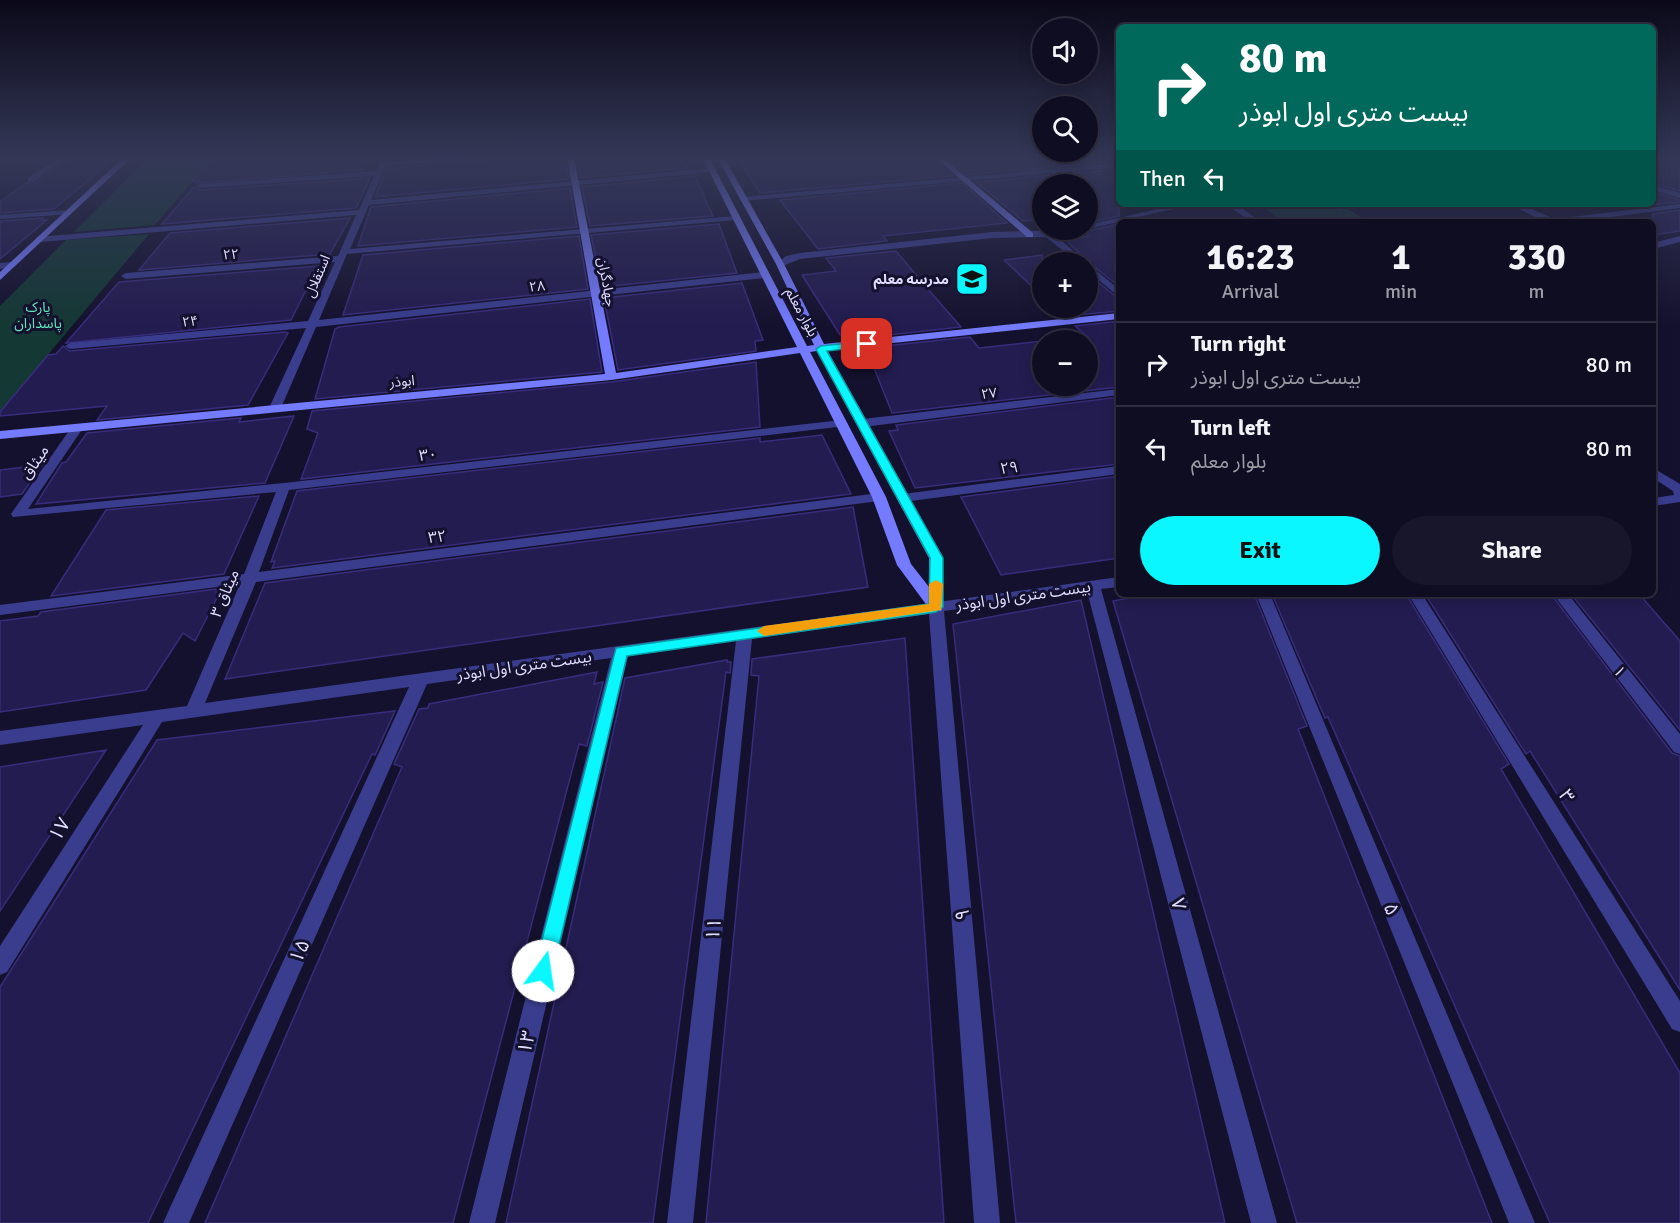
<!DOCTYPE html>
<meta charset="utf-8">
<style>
body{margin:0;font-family:Signika,"Noto Sans Arabic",sans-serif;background:#18162a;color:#f1f3f6;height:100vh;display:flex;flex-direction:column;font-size:22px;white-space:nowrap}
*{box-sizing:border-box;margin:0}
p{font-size:20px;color:#9b9ca5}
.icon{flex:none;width:33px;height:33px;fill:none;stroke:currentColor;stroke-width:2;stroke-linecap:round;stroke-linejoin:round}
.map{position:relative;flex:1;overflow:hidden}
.sheet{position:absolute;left:1116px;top:219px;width:540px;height:378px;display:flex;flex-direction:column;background:#0f0d22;border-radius:9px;box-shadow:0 3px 15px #0003,0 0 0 2px #2f2d40}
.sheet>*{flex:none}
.guide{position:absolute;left:1116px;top:24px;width:540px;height:183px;border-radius:9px;box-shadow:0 3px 15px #0003,0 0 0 2px #2f2d40;background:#00695c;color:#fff;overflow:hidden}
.buttons{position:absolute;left:1032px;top:18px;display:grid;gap:12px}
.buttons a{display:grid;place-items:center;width:66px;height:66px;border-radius:50%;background:#0f0d22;box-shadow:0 3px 15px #0003,0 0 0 2px #2f2d40;font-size:30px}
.pin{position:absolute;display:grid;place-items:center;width:51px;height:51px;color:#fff;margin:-26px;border-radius:12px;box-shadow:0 3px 9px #0006}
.me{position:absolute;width:66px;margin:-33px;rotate:14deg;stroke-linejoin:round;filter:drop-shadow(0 0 4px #0008)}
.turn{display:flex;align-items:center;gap:21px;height:126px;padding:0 24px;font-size:27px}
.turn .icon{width:78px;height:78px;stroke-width:2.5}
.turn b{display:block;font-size:42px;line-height:51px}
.then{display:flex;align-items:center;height:57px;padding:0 24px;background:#0003;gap:12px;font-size:22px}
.eta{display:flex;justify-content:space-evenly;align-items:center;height:102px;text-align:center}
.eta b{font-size:36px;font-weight:700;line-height:42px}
.button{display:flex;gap:12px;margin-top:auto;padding:12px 24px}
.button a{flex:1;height:69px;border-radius:36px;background:#0af7ff;color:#111;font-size:24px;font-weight:700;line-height:69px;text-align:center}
.button a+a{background:#18162a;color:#f1f3f6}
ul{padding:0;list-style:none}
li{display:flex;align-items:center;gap:18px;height:84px;padding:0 24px;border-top:2px solid #2f2d40}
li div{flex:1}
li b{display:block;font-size:22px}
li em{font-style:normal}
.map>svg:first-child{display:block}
.green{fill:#143834}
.building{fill:#231c50;stroke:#382d7d;stroke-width:1.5}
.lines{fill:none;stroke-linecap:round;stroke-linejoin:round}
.street{fill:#3a3d8e;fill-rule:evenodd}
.secondary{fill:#757bff;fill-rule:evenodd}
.route{fill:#0af7ff;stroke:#06a1a6;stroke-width:1.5}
.slow{fill:#f59e0b}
.labels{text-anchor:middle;stroke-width:6;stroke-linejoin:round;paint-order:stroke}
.far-street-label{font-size:14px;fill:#dfdeff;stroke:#14112e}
.far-poi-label{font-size:14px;font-weight:bold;fill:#dfdeff;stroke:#14112e;text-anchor:end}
.far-park-label{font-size:14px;fill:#63e6bc;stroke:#14112e}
.street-label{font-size:16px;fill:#dfdeff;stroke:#14112e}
.near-street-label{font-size:20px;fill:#dfdeff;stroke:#14112e}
</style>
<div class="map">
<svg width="1680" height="1223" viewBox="0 0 1680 1223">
<rect width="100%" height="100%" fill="#14112e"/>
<path class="green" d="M149,157H213L155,225L74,232Z
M1258,204H1340L1369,222H1285Z
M149,234L0,412V306L66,240Z"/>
<path class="building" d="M69,157H84V163L110,162L54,209L0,213V202L26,183L35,184Z
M213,157H369L364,170L197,183L199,181H192Z
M486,157H565L569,179L375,197L387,168L480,161Z
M576,157H681L688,168L580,178Z
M768,157H933L953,176L760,193L738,159Z
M945,157H1119V161L966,175Z
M1653,157L1680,160V191L1653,183Z
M1119,169V216L1088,223V184H1042V219L1023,221L976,182Z
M695,176L713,216L590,226L582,187Z
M370,178L356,208L162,224L194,187L200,190Z
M962,183L1007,223L883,236L887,241L818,249L780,200Z
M570,188L577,227L358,246L371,207Z
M1653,192L1680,200V202L1653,205Z
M1680,210V231L1653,235V214Z
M43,218L41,220H47L0,259V221Z
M350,218L330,254L139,270L170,233Z
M719,224L737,273L602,287L591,235Z
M1119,224V286L1088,262L1067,241L1088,236V231Z
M579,236L588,289L343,315L363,255Z
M896,251L927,288L961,327L862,338L860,332L840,335L802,275L836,271L826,258Z
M1042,255V296L1004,260Z
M318,266L291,320L66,343L119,282Z
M1088,274L1119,299V311L1065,316L1055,308H1088Z
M742,283L763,340L755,341L756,351L618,370L604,298Z
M590,299L602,372L315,399L335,329L339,327Z
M1119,321V387L892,413L866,348L970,337L979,348L1042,341V386H1088V337L1075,326Z
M285,332L288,333L248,405L97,420L107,406L0,416V412L48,355L56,354L63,346L70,351Z
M756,362L760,427L301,479L318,433L307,429L312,411L611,382Z
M1119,397V464L915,488L889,431L898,430L896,425Z
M294,416L265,483L36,504L62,463L66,462L87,433L241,418L239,422Z
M822,435L851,494L272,568L275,561L271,562L297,491L760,438V442Z
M42,465L22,494L0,497V470Z
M1119,476V558L1001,575L961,497Z
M259,496L224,574L51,596L106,510Z
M853,507L868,587L225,679L265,583Z
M217,589L216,592H220L195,641L183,633L146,690L0,712V621L38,616L41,612Z
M1148,594H1254L1307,726L1298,729L1492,1223H1297L1113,601Z
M1272,594H1406L1509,764L1501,769L1680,1073V1223H1550L1328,717L1325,718Z
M1425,594H1551L1672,753L1680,756V990L1530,751L1526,754Z
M1571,594H1639L1680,641V730Z
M1081,600L1225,1223H1016L953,624Z
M905,638L944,1223H706L759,676L751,675L752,659Z
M727,660V662H731L730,673L726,672L653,1223H506L625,678Z
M597,672L594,684L603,682L587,746L579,744L453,1223H205L402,767L394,764L419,709L428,708L429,704Z
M395,711L375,755L372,754L148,1223H0V987L157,740Z
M106,750L0,911V767Z"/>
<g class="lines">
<path class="street" d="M59,157H67L34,182H28V178Z
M383,157H389L388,161L484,157L480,159L386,166L371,200L713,168L717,170L713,172L369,205L350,249L736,216L740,218L736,220L347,254L319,320L765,272L770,275L765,278L316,327L281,408L275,411L269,408L306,328L70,349L65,346L70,343L308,321L335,262L126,279L121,276L126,273L338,256L356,215L40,242L36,239L37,237L359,210L374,176L200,188L196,186L200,184L376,171Z
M1119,163V167L743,201L739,199L743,197Z
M1653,185L1680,193V198L1653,190Z
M1179,204H1194L1088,229V225Z
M1225,204H1235L1262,222H1252Z
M1354,204H1379L1339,210L1335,208Z
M1508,204H1519L1555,219L1680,204V208L1573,222H1547Z
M68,210L72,212L71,214L0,219V215Z
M1061,230H1079L1078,232L1055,235L1086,262H1077L1046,237L992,238L800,259L780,267L776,264L786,256L800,253L992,232Z
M1680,236V242L1653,249V243Z
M0,263L13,262L17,265L0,269Z
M1088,264L1119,289V297L1088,271Z
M1119,389V395L863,427L857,423L863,419Z
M842,420L848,424L846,426L289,490L259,572L879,493L886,497L879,501L256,582L205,703L1119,577V587L1101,589L1277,1223H1251L1087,591L944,611L1000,1223H974L929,614L752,639L693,1223H667L736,641L628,656L495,1223H469L611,658L427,684L189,1223H163L409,687L162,722L7,972L0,975V946L143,725L0,745V731L187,706L240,584L0,615V605L244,574L276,492L13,517L11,514L73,425L77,424L83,428L28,509L284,483Z
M1119,466V474L903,502L896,498L903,494Z
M1653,468L1680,484V502L1653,506V498L1674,495L1673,491L1653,478Z
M1256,594H1270L1535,1223H1509Z
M1408,594H1422L1680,1001V1032L1672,1029Z
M1553,594H1568L1680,734V754L1674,752Z"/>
<path class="secondary" d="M124,157H132L0,280V272Z
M567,157H574L616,373L797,347L702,157H709L807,346L814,345L776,264L717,157H724L784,264L824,344L1119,313V319L827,350L943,558V607L941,611H931L897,565L872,497L800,353L611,380L0,439V431L605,374ZM817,351L929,558V587L911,564L886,497L810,352Z
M935,157H942L1033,233V237H1027Z"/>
</g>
<linearGradient id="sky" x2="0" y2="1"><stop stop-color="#0b0919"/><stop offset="0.48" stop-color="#343857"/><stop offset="1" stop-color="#343857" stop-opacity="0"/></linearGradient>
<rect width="1680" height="328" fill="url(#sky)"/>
<path class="route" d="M867,341L870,342V346L827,351L943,558V607L936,612L627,656L553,971L550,978L543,981L536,978L534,971L616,648L929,604L930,558L816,349L821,346Z"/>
<path class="slow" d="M936,580L943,584L941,610L764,636L757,631L764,626L929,604V584Z"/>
<defs>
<symbol id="school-square" viewBox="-11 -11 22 22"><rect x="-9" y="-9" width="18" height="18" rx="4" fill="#0af7ff" stroke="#14112e"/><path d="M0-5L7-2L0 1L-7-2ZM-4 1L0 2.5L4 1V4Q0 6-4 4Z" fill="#111"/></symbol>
</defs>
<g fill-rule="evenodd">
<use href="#school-square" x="953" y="260" width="38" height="38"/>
</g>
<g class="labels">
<g class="far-street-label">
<text transform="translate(231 254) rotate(-4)" y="5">۲۲</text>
<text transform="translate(317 276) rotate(-67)" y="5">استقلال</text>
<text transform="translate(607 282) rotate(80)" y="5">جهادگران</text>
<text transform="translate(537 286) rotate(-6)" y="5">۲۸</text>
<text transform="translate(802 312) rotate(62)" y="5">بلوار معلم</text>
<text transform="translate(190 321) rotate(-5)" y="5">۲۴</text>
<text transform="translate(402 381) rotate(-5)" y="5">ابوذر</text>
<text transform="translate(989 393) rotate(-7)" y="5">۲۷</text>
</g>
<g class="far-poi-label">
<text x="949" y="284">مدرسه معلم</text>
</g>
<g class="far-park-label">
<text x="38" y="312">پارک<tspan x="38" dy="16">پاسداران</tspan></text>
</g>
<g class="street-label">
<text transform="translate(428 454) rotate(-6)" y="6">۳۰</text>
<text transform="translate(34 462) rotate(-56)" y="6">میثاق</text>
<text transform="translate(1009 467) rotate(-7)" y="6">۲۹</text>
<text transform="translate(437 536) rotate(-7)" y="6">۳۲</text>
<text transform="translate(224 593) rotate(-67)" y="6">میثاق ۳</text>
<text transform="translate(1023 595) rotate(-8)" y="6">بیست متری اول ابوذر</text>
<text transform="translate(524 665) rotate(-8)" y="6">بیست متری اول ابوذر</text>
<text transform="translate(1620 671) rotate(52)" y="6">۱</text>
</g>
<g class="near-street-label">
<text transform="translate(1567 796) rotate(58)" y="7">۳</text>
<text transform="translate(59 829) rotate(-58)" y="7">۱۷</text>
<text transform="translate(1179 904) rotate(75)" y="7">۷</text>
<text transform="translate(1392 909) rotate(68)" y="7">۵</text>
<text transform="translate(962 915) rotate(-95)" y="7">۹</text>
<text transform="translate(713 929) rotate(-84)" y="7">۱۱</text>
<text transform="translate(299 951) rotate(-66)" y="7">۱۵</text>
<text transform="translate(526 1042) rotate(-76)" y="7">۱۳</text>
</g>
</g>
</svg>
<div class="buttons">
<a><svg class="icon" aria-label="sound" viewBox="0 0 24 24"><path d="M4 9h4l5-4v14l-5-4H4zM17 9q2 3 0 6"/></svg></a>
<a><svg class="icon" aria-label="search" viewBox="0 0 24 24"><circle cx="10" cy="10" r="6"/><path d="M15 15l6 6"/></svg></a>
<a><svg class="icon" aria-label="layers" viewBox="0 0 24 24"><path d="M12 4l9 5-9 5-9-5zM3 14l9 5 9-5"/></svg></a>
<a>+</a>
<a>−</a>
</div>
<div class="pin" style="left:867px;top:344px;background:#d93025"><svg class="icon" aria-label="arrive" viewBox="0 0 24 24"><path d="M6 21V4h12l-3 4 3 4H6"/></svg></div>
<svg class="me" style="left:543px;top:971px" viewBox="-20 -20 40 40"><circle r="19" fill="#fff"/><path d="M0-13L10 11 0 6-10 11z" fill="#0af7ff"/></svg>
<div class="guide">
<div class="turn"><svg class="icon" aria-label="right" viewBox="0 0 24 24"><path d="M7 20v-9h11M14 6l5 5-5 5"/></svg><div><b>80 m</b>بیست متری اول ابوذر</div></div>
<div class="then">Then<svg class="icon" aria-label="left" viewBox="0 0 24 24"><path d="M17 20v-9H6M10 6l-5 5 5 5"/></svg></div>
</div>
<section class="sheet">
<div class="eta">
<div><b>16:23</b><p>Arrival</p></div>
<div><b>1</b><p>min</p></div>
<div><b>330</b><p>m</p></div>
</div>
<ul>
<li><svg class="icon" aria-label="right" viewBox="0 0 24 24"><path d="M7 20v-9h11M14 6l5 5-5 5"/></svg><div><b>Turn right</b><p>بیست متری اول ابوذر</p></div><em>80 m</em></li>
<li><svg class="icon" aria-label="left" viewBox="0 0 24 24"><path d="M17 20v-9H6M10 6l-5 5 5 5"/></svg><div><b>Turn left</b><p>بلوار معلم</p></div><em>80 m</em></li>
</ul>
<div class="button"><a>Exit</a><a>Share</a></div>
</section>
</div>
